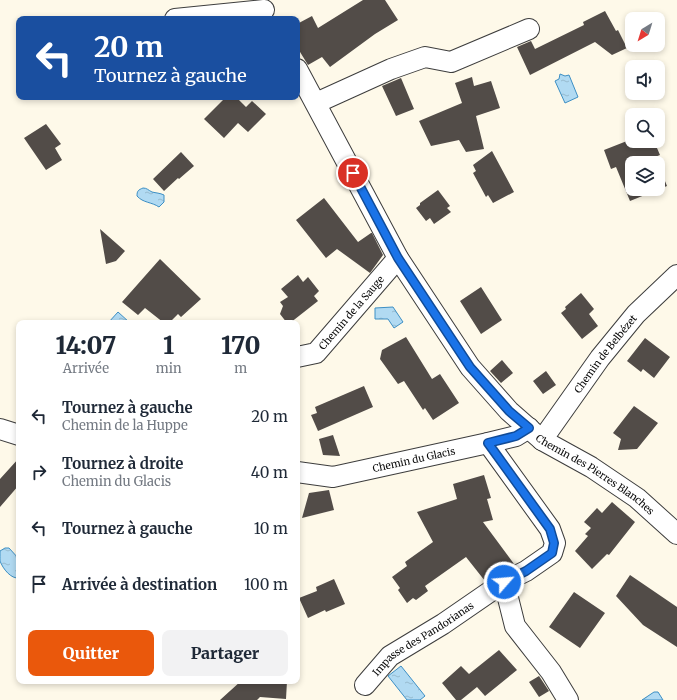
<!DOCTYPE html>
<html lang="fr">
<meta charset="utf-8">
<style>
body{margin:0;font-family:Merriweather,serif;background:#f2f2f3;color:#1f2937;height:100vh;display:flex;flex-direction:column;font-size:15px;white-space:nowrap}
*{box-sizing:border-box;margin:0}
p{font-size:13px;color:#747a83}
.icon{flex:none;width:22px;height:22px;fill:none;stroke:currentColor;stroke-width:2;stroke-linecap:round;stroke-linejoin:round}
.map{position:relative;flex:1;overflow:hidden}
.panel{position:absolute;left:16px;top:320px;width:284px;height:364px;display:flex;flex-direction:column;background:#fff;border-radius:8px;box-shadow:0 2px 6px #0003}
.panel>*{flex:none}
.top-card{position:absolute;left:16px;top:16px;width:284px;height:84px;border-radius:8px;box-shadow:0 2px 6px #0003;background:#1a4fa0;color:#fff;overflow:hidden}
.needle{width:26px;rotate:218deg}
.controls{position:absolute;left:625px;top:12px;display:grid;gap:8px}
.controls a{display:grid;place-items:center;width:40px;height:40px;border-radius:8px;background:#fff;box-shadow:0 2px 6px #0003;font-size:20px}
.pin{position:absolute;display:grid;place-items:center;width:34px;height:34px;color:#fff;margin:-17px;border:2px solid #fff;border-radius:50%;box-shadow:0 1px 4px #0007}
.me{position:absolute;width:44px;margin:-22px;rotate:63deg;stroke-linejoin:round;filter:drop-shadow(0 0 3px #0008)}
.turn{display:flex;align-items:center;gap:14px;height:84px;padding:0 12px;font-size:18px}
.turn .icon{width:52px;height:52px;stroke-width:2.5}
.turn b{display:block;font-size:28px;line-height:34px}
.eta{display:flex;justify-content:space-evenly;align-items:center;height:68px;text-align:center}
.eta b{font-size:24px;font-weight:800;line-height:28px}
.primary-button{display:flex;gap:8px;margin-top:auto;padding:8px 12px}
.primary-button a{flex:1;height:46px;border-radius:8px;background:#ea580c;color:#fff;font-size:16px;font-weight:800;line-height:46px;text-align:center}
.primary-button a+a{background:#f2f2f3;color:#1f2937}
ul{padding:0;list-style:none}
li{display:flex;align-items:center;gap:12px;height:56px;padding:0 12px}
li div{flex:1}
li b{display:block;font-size:15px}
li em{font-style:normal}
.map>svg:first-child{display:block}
.water{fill:url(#water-ripples);stroke:#3d8fc4}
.building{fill:#524c48}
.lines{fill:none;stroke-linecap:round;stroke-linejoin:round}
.minor-casing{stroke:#3d3d3d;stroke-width:22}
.minor{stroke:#fff;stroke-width:20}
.route-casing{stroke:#114b97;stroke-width:10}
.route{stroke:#1a73e8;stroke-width:7}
.labels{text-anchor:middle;stroke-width:4;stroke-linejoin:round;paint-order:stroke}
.street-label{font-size:10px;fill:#0a0a0a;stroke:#fff}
</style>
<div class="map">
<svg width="677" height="700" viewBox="0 0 677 700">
<defs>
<pattern id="water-ripples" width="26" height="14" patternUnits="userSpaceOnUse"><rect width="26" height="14" fill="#b1daf2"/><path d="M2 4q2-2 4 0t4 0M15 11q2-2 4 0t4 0" fill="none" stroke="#97bace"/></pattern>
</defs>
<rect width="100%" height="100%" fill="#fef9e9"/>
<path class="water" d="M560,74L565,76L569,75L578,97L565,103L555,81L559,79Z
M143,188C147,188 148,190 152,192C156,193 160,193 164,195V202L159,207C152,202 143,203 137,196C137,191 138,190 143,188Z
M393,307L403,322L394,328L388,319H375V308Z
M118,312L129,322L128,323H108Z
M5,548H9L19,559V578C11,579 3,569 0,561C0,558 0,555 0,551Z
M401,666L425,696L420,700H407L388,676Z
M654,692H658L663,700H642Z"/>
<path class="building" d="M363,0H385L398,20L375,34L330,67L322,57L308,65L297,47V24L312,16L318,28Z
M605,11L616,31L618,30L627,48L612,55L595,42L530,75L517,47L531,41L535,49L584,25L583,22Z
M472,77L474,86L491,81L500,108L476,116L484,149L466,152L459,140L431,146L419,121L462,103L455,83Z
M401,78L414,109L396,116L382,86Z
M226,97H236L246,107L252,101L266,114L248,132L238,123L224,138L204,119Z
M46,124L61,144L55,148L62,160L46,170L24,138Z
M632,139V141H654L660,155L655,157L658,163H632V189H658V164L667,186L630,201L616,167L611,169L604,150Z
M492,151L514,192L493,203L488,195L486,197L473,173L476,171L473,165Z
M181,152L194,166L179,179L178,178L164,191L153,179Z
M438,190L450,206L447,208L451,212L434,224L430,218L426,221L416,208L420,205V203Z
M324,198L358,242L371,233H372L383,255L370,273L337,249L326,258L296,220Z
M100,229L125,251L116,261L106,264Z
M160,259L201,299L181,317L178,314L169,323H164L145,308L138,315L122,302Z
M298,275L303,282L308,277L319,291L314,296L318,301L290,323H287L280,314L283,306L280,302L288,297L281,289Z
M481,287L502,320L481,334L460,301Z
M581,293L594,309L589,314L598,326L582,339L561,313L566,309L565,307Z
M406,337L432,379L440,374L459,403L433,420L425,408L423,410L404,381L398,384L380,359L382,350Z
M645,338L670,357L654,378L643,369L641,372L627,361Z
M502,360L513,373L501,383L490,371Z
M546,371L556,385L543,394L533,381Z
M364,386L373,407L318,431L311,415L317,413L315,407Z
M634,406L658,423L637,449L618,450L621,439L613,433Z
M333,435L340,456L323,455L319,439Z
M19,458V485L0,507V479Z
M484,475L491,498L487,499L493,520L483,522L514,564L499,572L485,581L466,557L425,586L428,591L416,600L413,598L407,603L398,590L400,588L392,577L407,566L405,562L433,542L417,512L457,499L453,484Z
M329,490L334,510L302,518L309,493Z
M612,502L635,522L609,555L607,554L592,569L575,551L588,536L585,534L591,528L584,522L597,508L602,513Z
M630,575L677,607V647L643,625L616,596Z
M334,579L345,604L326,612L325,610L308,618L299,598L317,591L316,587Z
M574,592L605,613L580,648L549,627Z
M499,650L517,670L485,696L477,687L461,700H456L442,683L461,666L469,674Z
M539,676L549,691L539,697L529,682Z
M241,681H287L286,699L260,697L257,700H220Z"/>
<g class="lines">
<defs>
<g id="minor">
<path d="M175,19L264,10"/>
<path id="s1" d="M297,69L398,258L470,367L509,411L542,440L591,467L637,498L677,534"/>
<path d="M316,103L391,69L425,57L451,62L529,29"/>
<path id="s2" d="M297,357L316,353L398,258"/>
<path d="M0,429L19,435"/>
<path id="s3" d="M542,440L600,358L636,314L677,275"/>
<path id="s4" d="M297,472L333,477L488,443L516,436L529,428"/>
<path d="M504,582L515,626L551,672L568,700"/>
<path id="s5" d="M365,685L390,656L443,624L504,582L526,571L552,553L555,543L550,529L488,443"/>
</g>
</defs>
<use href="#minor" class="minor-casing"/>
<use href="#minor" class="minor"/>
</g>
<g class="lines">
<defs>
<path id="route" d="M353,173L398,258L470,367L509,411L529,428L516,436L488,443L550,529L554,543L552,553L526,571L504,582"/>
</defs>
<use href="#route" class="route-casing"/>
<use href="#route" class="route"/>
</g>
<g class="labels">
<g class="street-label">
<text dy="4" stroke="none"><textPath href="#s2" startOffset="73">Chemin de la Sauge</textPath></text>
<text dy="4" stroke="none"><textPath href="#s3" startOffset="107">Chemin de Belbézet</textPath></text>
<text dy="4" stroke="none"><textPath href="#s4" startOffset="119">Chemin du Glacis</textPath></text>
<text dy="4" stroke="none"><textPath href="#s1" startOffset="511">Chemin des Pierres Blanches</textPath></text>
<text dy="4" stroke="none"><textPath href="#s5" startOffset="75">Impasse des Pandorianas</textPath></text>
</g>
</g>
</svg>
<div class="controls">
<a><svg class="needle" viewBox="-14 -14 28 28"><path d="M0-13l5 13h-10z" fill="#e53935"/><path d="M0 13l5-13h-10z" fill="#747a83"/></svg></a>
<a><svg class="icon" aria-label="sound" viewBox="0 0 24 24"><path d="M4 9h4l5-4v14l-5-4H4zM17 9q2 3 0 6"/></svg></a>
<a><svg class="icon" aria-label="search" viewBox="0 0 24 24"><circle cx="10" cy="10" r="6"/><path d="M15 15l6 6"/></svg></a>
<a><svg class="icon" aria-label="layers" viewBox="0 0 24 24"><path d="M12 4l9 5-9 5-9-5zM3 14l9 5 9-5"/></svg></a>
</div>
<div class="pin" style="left:353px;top:173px;background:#d93025"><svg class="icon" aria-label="arrive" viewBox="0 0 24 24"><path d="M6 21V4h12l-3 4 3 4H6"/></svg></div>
<svg class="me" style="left:504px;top:582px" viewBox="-20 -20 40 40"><circle r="17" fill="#1a73e8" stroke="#fff" stroke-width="3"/><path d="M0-11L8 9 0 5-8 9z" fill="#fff"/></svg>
<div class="top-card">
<div class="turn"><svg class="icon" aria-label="left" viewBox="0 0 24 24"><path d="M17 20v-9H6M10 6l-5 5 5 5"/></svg><div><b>20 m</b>Tournez à gauche</div></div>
</div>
<section class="panel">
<div class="eta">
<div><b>14:07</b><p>Arrivée</p></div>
<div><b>1</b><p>min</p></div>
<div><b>170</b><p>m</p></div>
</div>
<ul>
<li><svg class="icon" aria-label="left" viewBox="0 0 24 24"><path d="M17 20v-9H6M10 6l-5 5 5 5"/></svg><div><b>Tournez à gauche</b><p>Chemin de la Huppe</p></div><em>20 m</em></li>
<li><svg class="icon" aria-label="right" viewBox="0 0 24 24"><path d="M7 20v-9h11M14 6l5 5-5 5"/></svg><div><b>Tournez à droite</b><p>Chemin du Glacis</p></div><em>40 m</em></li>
<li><svg class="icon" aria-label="left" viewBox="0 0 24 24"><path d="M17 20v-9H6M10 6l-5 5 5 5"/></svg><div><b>Tournez à gauche</b></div><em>10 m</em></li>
<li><svg class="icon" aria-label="arrive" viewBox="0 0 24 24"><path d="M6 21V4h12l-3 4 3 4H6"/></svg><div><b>Arrivée à destination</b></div><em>100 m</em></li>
</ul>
<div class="primary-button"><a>Quitter</a><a>Partager</a></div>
</section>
</div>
